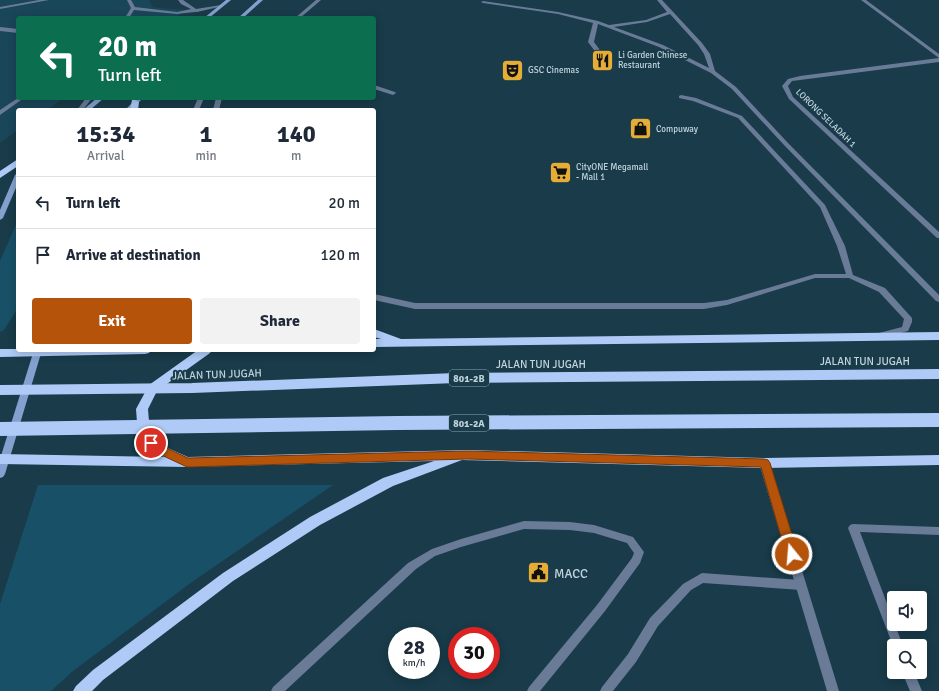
<!DOCTYPE html>
<style>
body{margin:0;font-family:Signika,sans-serif;background:#f2f2f3;color:#1f2937;height:100vh;display:flex;flex-direction:column;font-size:15px;white-space:nowrap}
*{box-sizing:border-box;margin:0}
p{font-size:13px;color:#747a83}
.icon{flex:none;width:22px;height:22px;fill:none;stroke:currentColor;stroke-width:2;stroke-linecap:round;stroke-linejoin:round}
.map{position:relative;flex:1;overflow:hidden}
.details{position:absolute;left:16px;top:108px;width:360px;height:244px;display:flex;flex-direction:column;background:#fff;border-radius:4px;box-shadow:0 2px 10px #0003}
.details>*{flex:none}
.banner{position:absolute;left:16px;top:16px;width:360px;height:84px;border-radius:4px;box-shadow:0 2px 10px #0003;background:#0b6e4f;color:#fff;overflow:hidden}
.buttons{position:absolute;left:887px;top:591px;display:grid;gap:8px}
.buttons a{display:grid;place-items:center;width:40px;height:40px;border-radius:4px;background:#fff;box-shadow:0 2px 10px #0003;font-size:20px}
.speed{position:absolute;left:388px;top:627px;display:flex;gap:8px;font-size:20px;font-weight:700;text-align:center}
.speed>*{display:grid;place-content:center;width:52px;height:52px;border-radius:50%;background:#fff;box-shadow:0 2px 10px #0003;line-height:1}
.speed small{font-size:10px;font-weight:400}
.speed .limit{border:6px solid #d22;background:#fff;color:#111}
.pin{position:absolute;display:grid;place-items:center;width:34px;height:34px;color:#fff;margin:-17px;border:2px solid #fff;border-radius:50%;box-shadow:0 1px 4px #0007}
.me{position:absolute;width:44px;margin:-22px;rotate:343deg;stroke-linejoin:round;filter:drop-shadow(0 0 3px #0008)}
.turn{display:flex;align-items:center;gap:14px;height:84px;padding:0 16px;font-size:18px}
.turn .icon{width:52px;height:52px;stroke-width:2.5}
.turn b{display:block;font-size:28px;line-height:34px}
.eta{display:flex;justify-content:space-evenly;align-items:center;height:68px;text-align:center}
.eta b{font-size:24px;font-weight:700;line-height:28px}
.action{display:flex;gap:8px;margin-top:auto;padding:8px 16px}
.action a{flex:1;height:46px;border-radius:4px;background:#b45309;color:#fff;font-size:16px;font-weight:700;line-height:46px;text-align:center}
.action a+a{background:#f2f2f3;color:#1f2937}
ul{padding:0;list-style:none}
li{display:flex;align-items:center;gap:12px;height:52px;padding:0 16px;border-top:1px solid #e0e1e3}
li div{flex:1}
li b{display:block;font-size:15px}
li em{font-style:normal}
.map>svg:first-child{display:block}
.built{fill:#1a4659}
.green{fill:#185067}
.lines{fill:none;stroke-linecap:round;stroke-linejoin:round}
.service{fill:#697b97;fill-rule:evenodd}
.minor{fill:#697b97;fill-rule:evenodd}
.secondary{fill:#84a0ce;fill-rule:evenodd}
.trunk{fill:#afcaf6;fill-rule:evenodd}
.trunk-bridge-far1{stroke:#afcaf6;stroke-width:10}
.trunk-bridge{stroke:#afcaf6;stroke-width:14}
.route{fill:#b45309;stroke:#753606}
.labels{text-anchor:middle;stroke-width:4;stroke-linejoin:round;paint-order:stroke}
.far-poi-label{font-size:9px;fill:#c2d4de;stroke:#193b4a;text-anchor:start}
.far-street-label{font-size:9px;fill:#c2d4de;stroke:#193b4a}
.shield{fill:#193b4a;stroke:#8fa6b2;stroke-width:1}
.shield-label{font-size:10px;font-weight:bold;fill:#c2d4de}
.street-label{font-size:11px;fill:#c2d4de;stroke:#193b4a}
.near-poi-label{font-size:13px;fill:#c2d4de;stroke:#193b4a;text-anchor:start}
</style>
<div class="map">
<svg width="939" height="691" viewBox="0 0 939 691">
<rect width="100%" height="100%" fill="#193b4a"/>
<path class="built" d="M0,0H149L153,7L186,10L175,18H18V98H64L47,110H18V130L0,143Z"/>
<path class="green" d="M18,220V308L4,330L0,332V261Z
M38,485H333L192,582L73,671L51,691H0V604Z"/>
<g class="lines">
<path class="service" d="M39,0H49L0,9V7Z
M127,0H131L135,7L177,12L191,9L181,4L178,0H183L196,9L221,5L223,6L197,12H195L177,14L134,10L129,18H125L131,8Z
M316,0H321L300,18H295Z
M657,0H662L702,43L710,54L715,71L736,87L788,143L939,295V302L936,301L784,145L732,89L711,73L659,47L598,24L594,42L602,53L597,54L588,42L593,23L558,14L483,3L481,2L483,1L558,12L598,21L609,25L646,20L667,12ZM670,14L698,45L704,54L709,68L663,45L614,27L647,22Z
M0,27L18,29V33L0,31Z
M374,85L395,92L396,93L393,95L374,89Z
M681,95L696,98L742,116L825,205L845,246L853,275L885,288L912,318V322L908,331L882,338L879,337L878,335L879,333L902,327L904,319L879,292L849,278H815L727,305L704,309H415L374,300V294L415,303H704L727,300L815,274H846L837,246L820,207L738,118L693,101L679,98V96Z
M18,98H24L0,115V110Z
M86,98H92L83,110H77Z
M198,98H204L199,110H193Z
M216,98H222L219,110H213Z
M524,521L570,522L594,525L633,537L644,552L640,563L605,611L540,691H527L529,687L597,605L632,558L634,553L627,543L594,533L570,530L524,529L461,547L435,556L416,569L285,691H271L273,687L408,563L432,549L461,539Z
M853,524L939,527V535L860,532L903,646H894V649L893,646L848,528L850,525Z
M702,573L801,580L805,582L806,585L805,588L801,590L703,583L691,590L658,626L636,662L613,691H600L602,687L628,654L650,618L683,584Z
M902,672H914L922,691H910Z"/>
<path class="minor" d="M861,0H866L939,54V62L800,80L792,81L788,86L793,97L939,232V238H937L789,99L782,86L788,79L800,76L939,58Z
M764,459L767,460L769,463L839,691H827L759,463L761,460Z"/>
<path class="secondary" d="M226,0H231L209,18H204Z
M258,0H263L243,18H238Z
M97,98H104L90,110H83Z
M137,98H143L131,110H125Z
M18,173V183L3,218L0,220V210L15,175Z
M34,350H42L5,474L3,477L0,478V459Z"/>
<path class="trunk" d="M132,100H135L139,102L138,110H130Z
M18,159V166L0,178V171Z
M374,329L401,339L939,332V340L374,347V339H381L374,337Z
M0,349H18V350H151L149,353L145,354L0,357Z
M198,350H212L210,353L157,391L148,409L150,434L163,446L188,457L467,450L764,458L939,455V465L764,468L462,460L393,486L320,525L233,581L103,680L92,691H73L76,686L93,670L223,573L310,517L383,478L434,461L187,467L0,464V454L164,457C154,452 143,445 138,436L136,409L149,385Z"/>
<path class="trunk-bridge-far1" d="M0,390L192,388L456,378L939,374"/>
<path class="trunk-bridge" d="M0,429L397,423L939,420"/>
</g>
<path class="route" d="M151,439L162,446L188,458L467,451L764,459L768,460L770,463L798,554L796,558L792,559L788,558L786,554L761,467L467,459L187,467L155,452L146,443L147,440Z"/>
<defs>
<symbol id="restaurant-square" viewBox="-11 -11 22 22"><rect x="-9" y="-9" width="18" height="18" rx="4" fill="#e5ad35" stroke="#193b4a"/><path d="M-5-6h1v4h1v-4h1v4h1v-4h1v5L-1.5 .5V6h-2V.5L-5-1ZM5-6V6H3V1.5H1.5Q1.5-4 5-6Z" fill="#111"/></symbol>
<symbol id="theatre-square" viewBox="-11 -11 22 22"><rect x="-9" y="-9" width="18" height="18" rx="4" fill="#e5ad35" stroke="#193b4a"/><path d="M-5-5.5Q0-4 5-5.5V0Q5 5 0 6Q-5 5-5 0ZM-3.3-2.5H-1v1.5H-3.3ZM1-2.5H3.3v1.5H1ZM-2.8 1Q0 5.5 2.8 1Z" fill="#111"/></symbol>
<symbol id="shop-square" viewBox="-11 -11 22 22"><rect x="-9" y="-9" width="18" height="18" rx="4" fill="#e5ad35" stroke="#193b4a"/><path d="M-5-2.5h2.3a2.7 3.5 0 0 1 5.4 0H5L5.5 6h-11ZM-1.5-2.5h3a1.5 2.3 0 0 0-3 0Z" fill="#111"/></symbol>
<symbol id="supermarket-square" viewBox="-11 -11 22 22"><rect x="-9" y="-9" width="18" height="18" rx="4" fill="#e5ad35" stroke="#193b4a"/><path d="M-6-5.5h2.5l.6 2H6L4.5 2H-2.5L-4.4-4H-6ZM-1.5 3.2a1.3 1.3 0 1 0 .1 0ZM3 3.2a1.3 1.3 0 1 0 .1 0Z" fill="#111"/></symbol>
<symbol id="civic-square" viewBox="-11 -11 22 22"><rect x="-9" y="-9" width="18" height="18" rx="4" fill="#e5ad35" stroke="#193b4a"/><path d="M-.6-6.5H3V-4.5H.6V-3L4-1V1h2V6H-6V1h2V-1L-.6-3ZM-1.2 2.5V6h2.4V2.5Z" fill="#111"/></symbol>
</defs>
<g fill-rule="evenodd">
<use href="#restaurant-square" x="590" y="48" width="25" height="25"/>
<use href="#theatre-square" x="500" y="58" width="25" height="25"/>
<use href="#shop-square" x="628" y="116" width="25" height="25"/>
<use href="#supermarket-square" x="548" y="160" width="25" height="25"/>
<use href="#civic-square" x="526" y="560" width="25" height="25"/>
</g>
<g class="labels">
<g class="far-poi-label">
<text x="618" y="58">Li Garden Chinese<tspan x="618" dy="10">Restaurant</tspan></text>
<text x="528" y="73">GSC Cinemas</text>
<text x="656" y="132">Compuway</text>
<text x="576" y="170">CityONE Megamall<tspan x="576" dy="10">- Mall 1</tspan></text>
</g>
<g class="far-street-label">
<text transform="translate(826 118) rotate(44)" y="3">LORONG SELADAH 1</text>
</g>
<g class="shield">
<rect x="449" y="370" width="40" height="16" rx="3"/>
<rect x="449" y="415" width="40" height="16" rx="3"/>
</g>
<g class="shield-label">
<text x="469" y="382">801-2B</text>
<text x="469" y="427">801-2A</text>
</g>
<g class="street-label">
<text x="865" y="365">JALAN TUN JUGAH</text>
<text x="541" y="368">JALAN TUN JUGAH</text>
<text transform="translate(217 374) rotate(-2)" y="4">JALAN TUN JUGAH</text>
</g>
<g class="near-poi-label">
<text x="554" y="578">MACC</text>
</g>
</g>
</svg>
<div class="buttons">
<a><svg class="icon" aria-label="sound" viewBox="0 0 24 24"><path d="M4 9h4l5-4v14l-5-4H4zM17 9q2 3 0 6"/></svg></a>
<a><svg class="icon" aria-label="search" viewBox="0 0 24 24"><circle cx="10" cy="10" r="6"/><path d="M15 15l6 6"/></svg></a>
</div>
<div class="speed"><div>28<small>km/h</small></div><div class="limit">30</div></div>
<div class="pin" style="left:151px;top:443px;background:#d93025"><svg class="icon" aria-label="arrive" viewBox="0 0 24 24"><path d="M6 21V4h12l-3 4 3 4H6"/></svg></div>
<svg class="me" style="left:792px;top:554px" viewBox="-20 -20 40 40"><circle r="17" fill="#b45309" stroke="#fff" stroke-width="3"/><path d="M0-11L8 9 0 5-8 9z" fill="#fff"/></svg>
<div class="banner">
<div class="turn"><svg class="icon" aria-label="left" viewBox="0 0 24 24"><path d="M17 20v-9H6M10 6l-5 5 5 5"/></svg><div><b>20 m</b>Turn left</div></div>
</div>
<section class="details">
<div class="eta">
<div><b>15:34</b><p>Arrival</p></div>
<div><b>1</b><p>min</p></div>
<div><b>140</b><p>m</p></div>
</div>
<ul>
<li><svg class="icon" aria-label="left" viewBox="0 0 24 24"><path d="M17 20v-9H6M10 6l-5 5 5 5"/></svg><div><b>Turn left</b></div><em>20 m</em></li>
<li><svg class="icon" aria-label="arrive" viewBox="0 0 24 24"><path d="M6 21V4h12l-3 4 3 4H6"/></svg><div><b>Arrive at destination</b></div><em>120 m</em></li>
</ul>
<div class="action"><a>Exit</a><a>Share</a></div>
</section>
</div>
